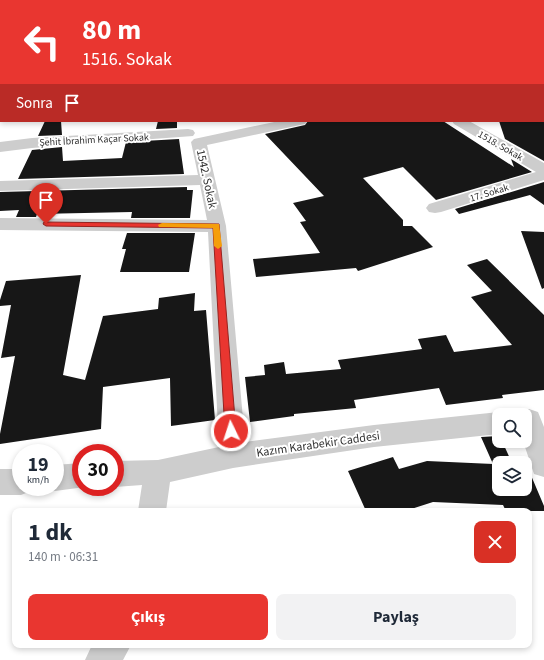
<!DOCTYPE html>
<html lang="tr">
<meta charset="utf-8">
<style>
body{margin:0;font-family:"Source Sans 3",sans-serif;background:#f2f2f3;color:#1f2937;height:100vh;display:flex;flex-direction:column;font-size:15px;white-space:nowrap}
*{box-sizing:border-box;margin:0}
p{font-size:13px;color:#747a83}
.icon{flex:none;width:22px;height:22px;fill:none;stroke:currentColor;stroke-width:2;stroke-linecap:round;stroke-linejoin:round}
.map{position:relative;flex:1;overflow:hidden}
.panel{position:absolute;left:12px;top:508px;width:520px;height:140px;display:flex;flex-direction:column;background:#fff;border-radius:8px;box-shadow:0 2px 6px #0003}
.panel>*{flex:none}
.top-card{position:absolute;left:0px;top:0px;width:544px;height:122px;box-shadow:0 2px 6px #0003;background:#e93630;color:#fff;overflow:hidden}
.controls{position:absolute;left:492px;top:408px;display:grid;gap:8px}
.controls a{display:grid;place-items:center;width:40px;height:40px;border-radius:8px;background:#fff;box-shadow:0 2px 6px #0003;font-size:20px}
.speed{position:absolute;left:12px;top:444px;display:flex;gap:8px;font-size:20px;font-weight:700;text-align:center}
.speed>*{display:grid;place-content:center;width:52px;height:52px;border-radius:50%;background:#fff;box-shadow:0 2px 6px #0003;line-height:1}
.speed small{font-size:10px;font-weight:400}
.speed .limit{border:6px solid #d22;background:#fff;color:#111}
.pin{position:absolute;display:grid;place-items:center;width:34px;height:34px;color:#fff;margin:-41px -17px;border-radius:50% 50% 50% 0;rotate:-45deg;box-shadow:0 0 4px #0007}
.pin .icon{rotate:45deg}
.me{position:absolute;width:44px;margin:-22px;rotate:356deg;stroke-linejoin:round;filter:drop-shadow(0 0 3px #0008)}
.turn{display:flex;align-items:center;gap:14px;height:84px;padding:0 16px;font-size:18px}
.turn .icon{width:52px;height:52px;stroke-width:2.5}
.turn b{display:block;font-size:28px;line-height:34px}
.then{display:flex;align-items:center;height:38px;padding:0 16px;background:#0003;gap:8px;font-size:15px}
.round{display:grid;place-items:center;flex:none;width:42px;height:42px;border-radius:8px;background:#f2f2f3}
.summary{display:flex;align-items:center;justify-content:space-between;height:68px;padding:0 16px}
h1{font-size:24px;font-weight:700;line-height:30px}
.button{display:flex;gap:8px;margin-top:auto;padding:8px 16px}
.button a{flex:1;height:46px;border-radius:8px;background:#e93630;color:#fff;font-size:16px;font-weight:700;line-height:46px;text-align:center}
.button a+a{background:#f2f2f3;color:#1f2937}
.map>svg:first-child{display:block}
.building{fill:#171717}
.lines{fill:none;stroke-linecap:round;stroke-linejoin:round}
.minor{fill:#cdcdcd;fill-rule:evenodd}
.route{fill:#e93630;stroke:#97231f}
.slow{fill:#f59e0b}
.labels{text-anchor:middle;stroke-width:4;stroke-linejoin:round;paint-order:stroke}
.far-street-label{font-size:10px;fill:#303030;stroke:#fff}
.street-label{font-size:12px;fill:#303030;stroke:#fff}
</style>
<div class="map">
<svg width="544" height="660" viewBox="0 0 544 660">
<rect width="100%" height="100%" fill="#fff"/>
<path class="building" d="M45,121H61L62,135L38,136Z
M158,121H177V128L156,129Z
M308,121H443L514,167L511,159L532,172L436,200L403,167L363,178L403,220V226H412L433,247L358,271L356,268L256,277L253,259L320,253L300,222L306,221L293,203L324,196L265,134L305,125Z
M499,121H544V161L505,139Z
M179,139L184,174L18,179L32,150L62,147L63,161L122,158L126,142Z
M544,182V205L530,195L459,214L455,209Z
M187,187V190H193L190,218H131L132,212L37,214L36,217H16L19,210L0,211V192Z
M521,231L544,232V288L542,289Z
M127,233H195L189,272H120L126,249H122Z
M487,259L544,315V390L502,395L503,398L446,405L439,388L354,400L356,408L294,414V416L250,422L245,377L265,375L264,365L284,362L286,374L341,369L338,360L422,349L418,339L446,335L454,352L512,345L471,297L492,291L467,265Z
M81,275L63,375L85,380L103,316L158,309L159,298L195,293L194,311L206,310L215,420L171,426L170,378L103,387L101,429L0,444V434L15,356L1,358L11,305L0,306V300L6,281Z
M499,436V441H502L512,463H499V489H525V473H530L544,506V511H506L503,505L433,502L405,511H366L348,471L393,457L399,469L427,461L493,464L481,437Z"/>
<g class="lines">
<path class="minor" d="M16,0H26V1H16Z
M179,0H190L191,1H180Z
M309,0H324L325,1H310Z
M543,4H544V10H543Z
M543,28H544V34H543Z
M0,40H1V46H0Z
M543,82H544V90H543Z
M279,121H307L305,124L300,125L207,145L226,226L245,442L374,425L499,412L507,415H499V434L374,447L233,468L170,482L166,511H138L142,485L115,487V461L158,460L219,447L208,232L0,230V218L207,220L200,185L0,191V181L198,175L191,142L194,139Z
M452,121H469L544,163V180L441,212L435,213L429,212L426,208L429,204L536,172L454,124Z
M188,129L193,130L195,133L193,136L32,148L0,152V142L32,138Z
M529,409L538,412L544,427V477L534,474L523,441H525V415H519L520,412Z
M81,463V487H85L55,491L45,487H55V465Z
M0,469H21V487H33L31,491L21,495H0Z
M92,645H131L123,660H85Z"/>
</g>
<path class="route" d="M44,222L219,224L236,431L235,434L231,435L227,434L225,431L213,228L46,226L43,224Z"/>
<path class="slow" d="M162,223L219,224L222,246L218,249L214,246L213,228L159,227L158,225Z"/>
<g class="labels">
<g class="far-street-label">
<text transform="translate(94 139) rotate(-3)" y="4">Şehit İbrahim Kaçar Sokak</text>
<text transform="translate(501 145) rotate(30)" y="4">1518. Sokak</text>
<text transform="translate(489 192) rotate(-17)" y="4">17. Sokak</text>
</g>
<g class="street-label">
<text transform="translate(207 179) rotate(78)" y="4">1542. Sokak</text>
<text transform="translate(318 444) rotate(-8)" y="4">Kazım Karabekir Caddesi</text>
</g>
</g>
</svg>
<div class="controls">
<a><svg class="icon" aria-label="search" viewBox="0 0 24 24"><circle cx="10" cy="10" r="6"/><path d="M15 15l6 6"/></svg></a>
<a><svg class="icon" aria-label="layers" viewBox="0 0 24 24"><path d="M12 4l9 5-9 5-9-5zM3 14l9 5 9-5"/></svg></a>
</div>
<div class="speed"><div>19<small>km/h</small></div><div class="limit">30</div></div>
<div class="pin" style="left:46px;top:224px;background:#d93025"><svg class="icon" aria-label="arrive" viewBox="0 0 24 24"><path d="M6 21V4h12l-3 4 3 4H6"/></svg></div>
<svg class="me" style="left:231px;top:431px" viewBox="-20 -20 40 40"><circle r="17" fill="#e93630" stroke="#fff" stroke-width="3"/><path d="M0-11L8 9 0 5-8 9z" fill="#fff"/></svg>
<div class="top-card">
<div class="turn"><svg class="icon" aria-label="left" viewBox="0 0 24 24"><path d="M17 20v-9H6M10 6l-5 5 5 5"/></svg><div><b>80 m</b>1516. Sokak</div></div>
<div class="then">Sonra<svg class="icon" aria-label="arrive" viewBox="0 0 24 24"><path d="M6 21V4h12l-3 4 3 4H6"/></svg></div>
</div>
<section class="panel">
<div class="summary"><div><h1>1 dk</h1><p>140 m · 06:31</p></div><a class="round" style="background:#d93025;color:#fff"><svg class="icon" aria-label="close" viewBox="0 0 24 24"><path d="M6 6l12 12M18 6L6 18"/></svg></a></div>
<div class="button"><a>Çıkış</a><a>Paylaş</a></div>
</section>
</div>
